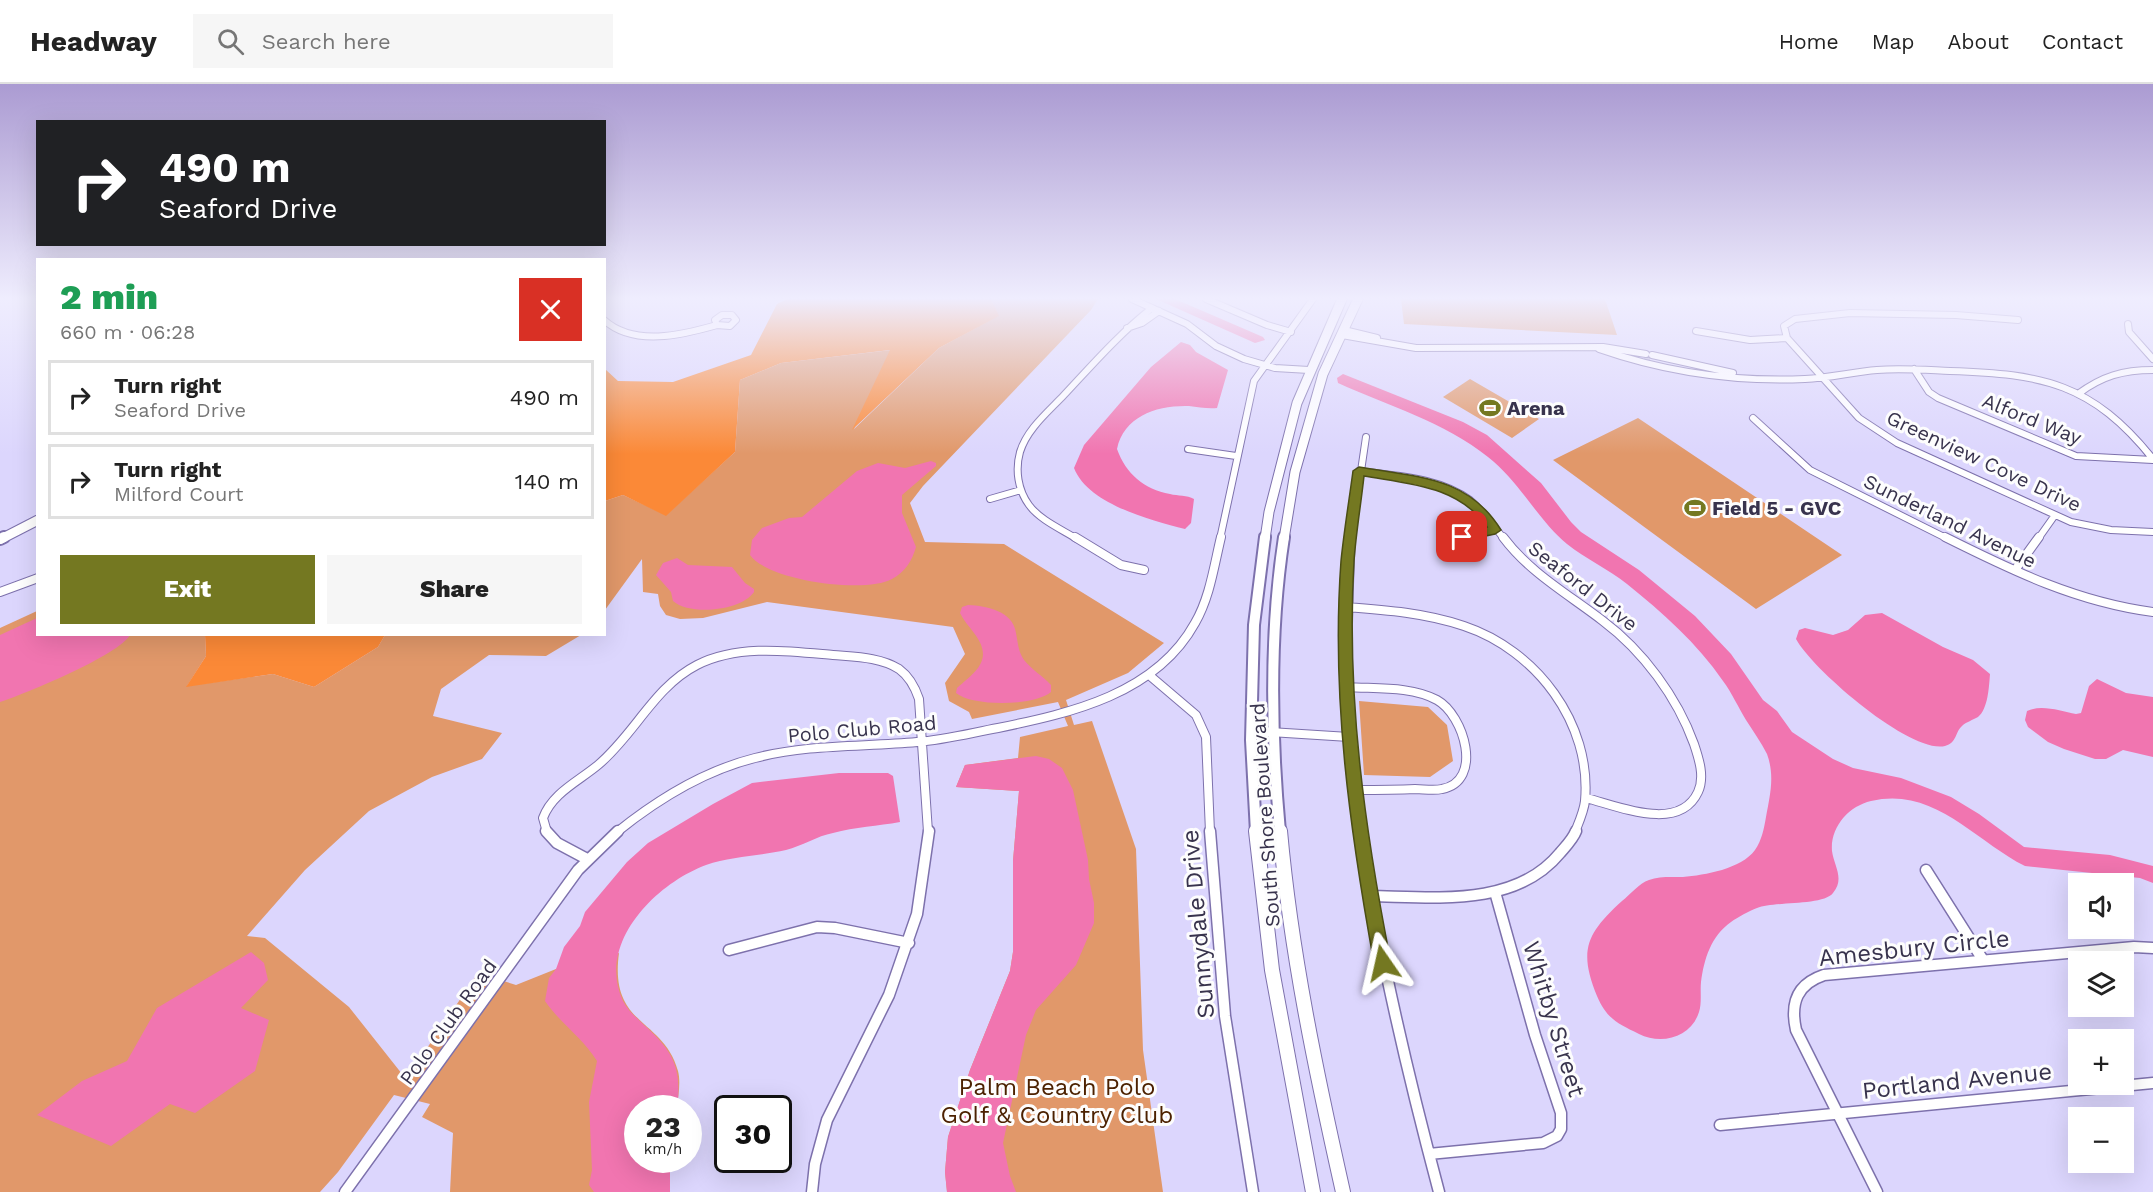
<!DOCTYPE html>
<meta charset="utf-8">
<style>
body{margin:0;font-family:"Work Sans",sans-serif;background:#f6f6f6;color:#222;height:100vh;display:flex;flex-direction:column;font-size:22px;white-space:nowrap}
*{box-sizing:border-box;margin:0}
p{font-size:20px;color:#767676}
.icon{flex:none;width:33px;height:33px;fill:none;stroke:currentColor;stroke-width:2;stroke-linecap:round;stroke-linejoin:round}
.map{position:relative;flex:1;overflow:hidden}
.details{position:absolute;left:36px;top:174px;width:570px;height:378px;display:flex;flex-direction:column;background:#fff;border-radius:0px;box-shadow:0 6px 24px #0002}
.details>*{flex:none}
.hud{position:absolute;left:36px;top:36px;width:570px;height:126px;border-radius:0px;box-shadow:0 6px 24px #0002;background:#202124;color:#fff;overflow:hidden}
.tools{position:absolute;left:2068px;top:789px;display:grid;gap:12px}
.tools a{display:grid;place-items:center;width:66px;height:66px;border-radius:0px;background:#fff;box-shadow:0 6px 24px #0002;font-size:30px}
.speed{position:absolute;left:624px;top:1011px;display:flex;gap:12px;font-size:30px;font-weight:700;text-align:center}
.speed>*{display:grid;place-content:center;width:78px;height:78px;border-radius:50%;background:#fff;box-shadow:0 6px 24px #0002;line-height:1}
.speed small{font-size:15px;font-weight:400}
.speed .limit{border:3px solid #111;border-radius:9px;background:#fff;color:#111}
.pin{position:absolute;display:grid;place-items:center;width:51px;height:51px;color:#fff;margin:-26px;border-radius:12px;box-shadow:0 3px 9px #0006}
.me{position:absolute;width:66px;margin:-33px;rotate:349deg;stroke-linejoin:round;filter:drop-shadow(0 0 4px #0008)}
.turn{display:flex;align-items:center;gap:21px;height:126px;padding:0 24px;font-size:27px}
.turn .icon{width:78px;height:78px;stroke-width:2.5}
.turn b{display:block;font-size:42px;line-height:51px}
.round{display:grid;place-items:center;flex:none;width:63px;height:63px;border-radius:0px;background:#f6f6f6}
.overview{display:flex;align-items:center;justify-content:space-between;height:102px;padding:0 24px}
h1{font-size:36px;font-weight:800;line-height:45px;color:#1e9e55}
.primary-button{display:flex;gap:12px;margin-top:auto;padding:12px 24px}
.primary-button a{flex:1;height:69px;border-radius:0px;background:#747821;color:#fff;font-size:24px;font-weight:800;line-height:69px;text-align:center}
.primary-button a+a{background:#f6f6f6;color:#222}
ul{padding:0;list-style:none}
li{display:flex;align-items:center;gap:18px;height:75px;margin:0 12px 9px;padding:0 12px;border:3px solid #e0e0e0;border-radius:0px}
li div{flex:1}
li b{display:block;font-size:22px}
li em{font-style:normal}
header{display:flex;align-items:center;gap:36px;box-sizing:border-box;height:84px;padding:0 30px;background:#fff;border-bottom:2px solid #e0e0e0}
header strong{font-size:28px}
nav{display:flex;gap:33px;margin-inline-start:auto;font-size:21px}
.search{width:420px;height:54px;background:#f6f6f6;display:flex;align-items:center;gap:15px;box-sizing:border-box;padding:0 21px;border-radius:0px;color:#767676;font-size:22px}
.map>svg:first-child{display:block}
.green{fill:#e1986a}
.forest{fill:#fb8937}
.water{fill:#f175b0}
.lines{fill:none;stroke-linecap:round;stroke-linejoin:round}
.street-tunnel{stroke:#bbb5da;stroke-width:6;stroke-dasharray:6 3;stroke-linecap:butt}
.street-far2-casing{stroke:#7d71ac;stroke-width:8}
.street-far1-casing{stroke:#7d71ac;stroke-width:10}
.street-casing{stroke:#7d71ac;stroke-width:13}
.secondary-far2-casing{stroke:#7d71ac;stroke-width:11}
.secondary-far1-casing{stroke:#7d71ac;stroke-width:14}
.secondary-casing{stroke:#7d71ac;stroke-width:16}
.street-far2{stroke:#fff;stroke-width:6}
.street-far1{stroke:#fff;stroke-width:8}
.street{stroke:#fff;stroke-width:10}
.secondary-far2{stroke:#fff;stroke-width:9}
.secondary-far1{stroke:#fff;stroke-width:10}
.secondary{stroke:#fff;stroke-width:14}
.route{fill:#747821;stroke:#4b4e15;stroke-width:1.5}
.labels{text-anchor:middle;stroke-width:6;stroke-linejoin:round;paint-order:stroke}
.poi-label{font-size:20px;font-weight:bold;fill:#38334d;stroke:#fdfdfd;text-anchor:start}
.street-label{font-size:20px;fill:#38334d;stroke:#fdfdfd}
.near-street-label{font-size:24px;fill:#38334d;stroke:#fdfdfd}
.near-park-label{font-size:24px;fill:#4c2100;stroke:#fdfdfd}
</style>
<header>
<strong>Headway</strong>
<div class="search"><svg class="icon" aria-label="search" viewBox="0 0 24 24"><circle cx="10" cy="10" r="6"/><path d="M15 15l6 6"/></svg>Search here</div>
<nav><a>Home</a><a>Map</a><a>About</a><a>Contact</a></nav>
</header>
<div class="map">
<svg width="2153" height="1108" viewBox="0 0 2153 1108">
<rect width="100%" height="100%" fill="#dcd6fd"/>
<path class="green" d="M991,215H1098L1091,226L923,402L910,419L925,458L1004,460L1164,559L1128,589L1066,616L1074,641L1092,637L1136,765L1143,966L1163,1108H947L945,1088L948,1053L970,986L1010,887L1013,868V777L1019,707L956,703L965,681L1018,674L1020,653L1068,642L1058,618L972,635L969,628L949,617L945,599L965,570L953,543L767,518L703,534L680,535L666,531L660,522L658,510L643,508L642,475L605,526V417L623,411L666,431L735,368L740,296L781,279L891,266L854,345L939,264L998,232Z
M1401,215H1605L1617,251L1404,240Z
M1470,295L1539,335L1512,354L1443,313Z
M1638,334L1842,471L1756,525L1553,376Z
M37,527L38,550L205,551L206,572L187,602L273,590L314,603L378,563L385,551H581L546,572L489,571L441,605L433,632L502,649L482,675L432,693L369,727L305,786L247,852L265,854L349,923L406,995L478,889L516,901L556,885L619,869C609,943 663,933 678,987C681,998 678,1013 677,1024H638V1076H670V1108H450L453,1049L422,1033L430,1020L394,1011L338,1088L320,1108H0V544Z
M1359,617L1428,623L1447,641L1453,677L1430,693L1364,691Z"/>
<path class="forest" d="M787,215H991L999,232L939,264L852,346L890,266L781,279L740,296L735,368L666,432L623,411L605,417V285L618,297L673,298L751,271L777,220Z
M205,551V550L385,551L378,563L314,603L273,590L186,603L206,572Z"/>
<path class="water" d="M1156,215H1175L1263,253L1265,256L1255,259Z
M1181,258L1190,261L1196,268L1228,286L1217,324C1208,325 1198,323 1189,322C1157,321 1124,332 1117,365C1126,390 1144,405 1170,410C1178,412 1187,411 1194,415L1191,439L1185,445C1150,436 1088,420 1074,384L1084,361L1151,283Z
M1343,290L1463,338L1487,351L1541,399L1571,438L1581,448L1639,486L1695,532L1731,570L1763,616L1777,627L1792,648L1833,675L1853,684L1901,694L1951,713L1979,730L2024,763L2110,771L2153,782V799L2140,794L2025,782C1975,757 1934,702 1871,717C1849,722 1830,743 1832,767C1834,782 1845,795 1833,809C1823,822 1774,817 1757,824C1749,827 1738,833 1731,838C1711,852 1704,875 1701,898C1700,907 1702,919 1699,928C1691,954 1661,961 1639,950C1617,939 1607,935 1597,912C1578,866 1587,849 1622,817C1630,811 1639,799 1649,796C1659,792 1672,793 1683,793C1705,791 1741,785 1755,766C1762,756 1764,744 1766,733C1770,711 1775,692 1767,670C1761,658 1753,647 1746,636C1738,623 1732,609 1723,597C1697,559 1663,529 1627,500C1608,485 1586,475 1567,460C1537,435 1520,398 1488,373C1445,338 1388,322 1338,299L1337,294Z
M931,377L936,379V382L902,411V429L916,463C912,477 905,488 892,495C865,510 768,497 750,471L752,456L762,444L789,434L802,433L857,387L878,379L905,384Z
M677,474L688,481L732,483L745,499L754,505V508C741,527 690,532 673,517L671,508L656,491L663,479Z
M968,521C987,522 1013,527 1016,549C1018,559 1018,567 1024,576C1032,586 1043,592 1051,601V608C1035,622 973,623 956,609L957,604C977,587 994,575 974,549C969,542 964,537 960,529L962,523Z
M1882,529L1943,563L1973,576L1990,590C1989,603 1988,625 1978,633C1973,636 1966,638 1962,642C1955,648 1957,659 1945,662C1910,670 1812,585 1796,555L1799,546L1805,544L1833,551L1848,546L1865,531Z
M37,534L38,550L130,551C119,571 25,610 0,618V551Z
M2097,595L2126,609L2153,613V673L2123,666L2106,675H2095L2064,665L2048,658L2028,643L2025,636L2027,627C2041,620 2061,627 2076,630L2081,629L2089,602Z
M1036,672L1049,675L1062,684L1073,706L1088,776L1089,795L1094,819V839L1076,881L1036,926L1026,951L1003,1059L1010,1092L1016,1108H947L945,1088L948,1053L970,986L1010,887L1013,868V777L1019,707L956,703L965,681Z
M839,689H888L893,692L900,738C878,742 855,743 833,749C817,752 802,762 786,766C760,772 731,772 706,781C655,800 596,860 623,917C628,927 637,934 644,941C674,968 682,984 677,1024H638V1076H670V1108H594L589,1101L592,1086L589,1018L597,977C583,954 560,939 545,917L549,894L556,885L564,863L580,842L585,828L627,778L648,759L713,720L752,699Z
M251,868L264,879L268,896L241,924L269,936L255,987L195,1029L170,1020L111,1062L37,1031L82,997L127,977L157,924Z"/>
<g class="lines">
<path class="street-tunnel" d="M1644,275L1650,276"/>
<defs>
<path id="street-far2" d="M1132,215L1187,240L1216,262L1244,275L1275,284L1309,286
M1206,215L1267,241L1291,248
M722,231H732L736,236L730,242L717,241L715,236Z
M604,236C634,263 682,251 717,241
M2018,236L1956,231L1850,229L1795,235L1784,242L1787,254L1859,334L1897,359L2071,438L2111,446L2153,448
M2128,240L2129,248L2153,275
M1127,244L1142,239L1159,227
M1344,246L1377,254
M1696,247L1750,256L1787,254
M1342,251L1416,264L1603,263L1646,270
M1599,265C1665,288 1735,298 1805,295C1829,294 1853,288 1877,286C1901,284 1926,286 1950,287C2043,290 2092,299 2153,375
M1652,271L1733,289
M1914,285L1929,308L1938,314L2076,372L2153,376
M2078,310C2102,292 2123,286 2153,286
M1753,334L1810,386L1948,455
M1188,365L1236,372
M1359,387C1396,392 1439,393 1470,416C1483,427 1493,441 1504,455
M990,415L1021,406
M1462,453L1495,446
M1077,455C1061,445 1040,436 1029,421C1018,406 1015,386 1020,368C1027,345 1048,328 1064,311C1093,280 1119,250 1152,224
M1220,455L1254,297L1313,215
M1351,455L1366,353
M2038,455L2055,431"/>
<path id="street-far1" d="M1075,453L1121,481L1144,486
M1351,453C1346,552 1345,650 1360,748
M1503,453C1530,489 1568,510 1603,537C1643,567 1677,613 1694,660C1699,675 1705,693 1698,708C1679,749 1618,722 1586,714
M1945,453C2013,487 2077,518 2153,528
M2015,486L2039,453
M0,508L38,494
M1346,523C1386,526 1426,529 1464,542C1536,566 1592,639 1585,717C1584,727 1579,738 1575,748
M1149,591L1196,631L1206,653L1210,748
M1347,603C1376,605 1411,602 1437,616C1464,631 1484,697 1442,705C1434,707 1423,705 1415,705C1395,706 1375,706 1355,706
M1252,647L1349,653
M547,748L543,734C552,709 579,697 598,681C635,650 654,603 697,581C738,560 789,567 833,571C855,573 880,573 899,585C910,593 915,603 919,615L928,748
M617,748C658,715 703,687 755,674C808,660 863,663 917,658C944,656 971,649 998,644C1071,629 1156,610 1195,539C1210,513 1214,482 1221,453"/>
<path id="street" d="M546,747L557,759L587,775
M1210,747L1225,932L1253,1108
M1360,747C1379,869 1407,988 1439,1108
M1926,786L1983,876
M1370,812C1433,813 1515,824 1560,769C1566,762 1573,755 1576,747
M729,866L817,843L835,844L909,859
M1720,1041L2153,999
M1429,1070L1543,1059L1557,1052L1561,1045V1029L1535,951L1495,808
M345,1108L578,786L618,747
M812,1108L815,1080L827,1036L889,911L917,830L929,747
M1877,1108L1796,946C1790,919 1797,900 1824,891L2134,863L2153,864"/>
<path id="secondary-far2" d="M1,455L38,436
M1265,455L1269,428L1297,319L1342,215
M1284,455L1295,388L1323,290L1358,215"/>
<path id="secondary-far1" d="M0,455L4,453
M1256,748L1251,656L1254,541L1265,453
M1280,748C1271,650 1269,550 1284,453"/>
<path id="secondary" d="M1256,747L1272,886L1313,1108
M1280,747C1291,869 1316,988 1343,1108"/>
</defs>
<use href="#street-far2" class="street-far2-casing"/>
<use href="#street-far1" class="street-far1-casing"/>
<use href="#street" class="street-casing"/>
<use href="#secondary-far2" class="secondary-far2-casing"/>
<use href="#secondary-far1" class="secondary-far1-casing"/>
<use href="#secondary" class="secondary-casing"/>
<use href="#street-far2" class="street-far2"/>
<use href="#street-far1" class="street-far1"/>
<use href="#street" class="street"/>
<use href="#secondary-far2" class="secondary-far2"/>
<use href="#secondary-far1" class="secondary-far1"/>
<use href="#secondary" class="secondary"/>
</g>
<linearGradient id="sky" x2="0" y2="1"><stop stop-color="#ab9bd2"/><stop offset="0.58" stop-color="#efedfe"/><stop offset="1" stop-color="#efedfe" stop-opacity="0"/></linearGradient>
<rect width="2153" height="370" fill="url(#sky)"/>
<path class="route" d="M1359,383C1416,393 1468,392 1501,446L1495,450L1462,457L1458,456L1456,453L1458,450L1487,443C1459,402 1410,400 1364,392C1361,420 1356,449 1354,477C1346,613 1365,747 1391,879L1389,885L1383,887L1377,885L1374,879C1350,747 1331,612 1341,477C1344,447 1349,417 1353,387Z"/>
<defs>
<symbol id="stadium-bare" viewBox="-9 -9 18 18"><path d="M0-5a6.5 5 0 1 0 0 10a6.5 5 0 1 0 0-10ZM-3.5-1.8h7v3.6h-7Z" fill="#747821" stroke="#fdfdfd" stroke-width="2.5" paint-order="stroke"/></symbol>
</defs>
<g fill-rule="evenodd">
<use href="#stadium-bare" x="1475" y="309" width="30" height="30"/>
<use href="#stadium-bare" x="1680" y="409" width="30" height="30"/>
</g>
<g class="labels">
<g class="poi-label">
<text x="1507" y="331">Arena</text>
<text x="1712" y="431">Field 5 - GVC</text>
</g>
<g class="street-label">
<text transform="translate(2032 335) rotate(22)" y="7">Alford Way</text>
<text transform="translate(1984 377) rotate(25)" y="7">Greenview Cove Drive</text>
<text transform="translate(1950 437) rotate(26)" y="7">Sunderland Avenue</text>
<text transform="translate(1583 502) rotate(38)" y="7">Seaford Drive</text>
<text transform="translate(862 645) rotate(-5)" y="7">Polo Club Road</text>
<text transform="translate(1265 731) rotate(-94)" y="7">South Shore Boulevard</text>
<text transform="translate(448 938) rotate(-54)" y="7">Polo Club Road</text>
</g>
<g class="near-street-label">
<text transform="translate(1198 840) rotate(-95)" y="8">Sunnydale Drive</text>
<text transform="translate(1914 864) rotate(-6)" y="8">Amesbury Circle</text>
<text transform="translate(1554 935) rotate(73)" y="8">Whitby Street</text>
<text transform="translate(1957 997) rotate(-6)" y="8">Portland Avenue</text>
</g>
<g class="near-park-label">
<text x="1057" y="1011">Palm Beach Polo<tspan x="1057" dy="28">Golf &amp; Country Club</tspan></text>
</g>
</g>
</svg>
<div class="tools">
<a><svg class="icon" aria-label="sound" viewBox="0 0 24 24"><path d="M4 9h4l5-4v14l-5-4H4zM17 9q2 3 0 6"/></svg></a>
<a><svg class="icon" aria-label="layers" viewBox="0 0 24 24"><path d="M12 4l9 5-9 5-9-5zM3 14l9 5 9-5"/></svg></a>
<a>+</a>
<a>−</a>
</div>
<div class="speed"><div>23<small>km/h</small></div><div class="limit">30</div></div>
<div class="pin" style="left:1462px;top:453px;background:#d93025"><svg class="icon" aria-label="arrive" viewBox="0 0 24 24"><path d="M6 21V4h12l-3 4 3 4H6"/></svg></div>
<svg class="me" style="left:1383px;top:879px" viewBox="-20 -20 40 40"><path d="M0-17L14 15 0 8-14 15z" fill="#747821" stroke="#fff" stroke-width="4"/></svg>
<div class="hud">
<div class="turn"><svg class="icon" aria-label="right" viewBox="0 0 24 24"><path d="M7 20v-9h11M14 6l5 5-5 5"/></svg><div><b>490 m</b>Seaford Drive</div></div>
</div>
<section class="details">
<div class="overview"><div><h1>2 min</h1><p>660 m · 06:28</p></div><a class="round" style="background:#d93025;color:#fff"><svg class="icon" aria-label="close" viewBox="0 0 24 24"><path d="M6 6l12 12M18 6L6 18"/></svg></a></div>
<ul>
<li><svg class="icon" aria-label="right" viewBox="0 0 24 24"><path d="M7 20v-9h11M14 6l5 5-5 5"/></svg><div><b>Turn right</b><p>Seaford Drive</p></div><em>490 m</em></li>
<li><svg class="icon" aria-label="right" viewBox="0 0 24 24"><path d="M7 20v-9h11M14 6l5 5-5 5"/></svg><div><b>Turn right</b><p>Milford Court</p></div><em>140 m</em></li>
</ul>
<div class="primary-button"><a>Exit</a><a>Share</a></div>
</section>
</div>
